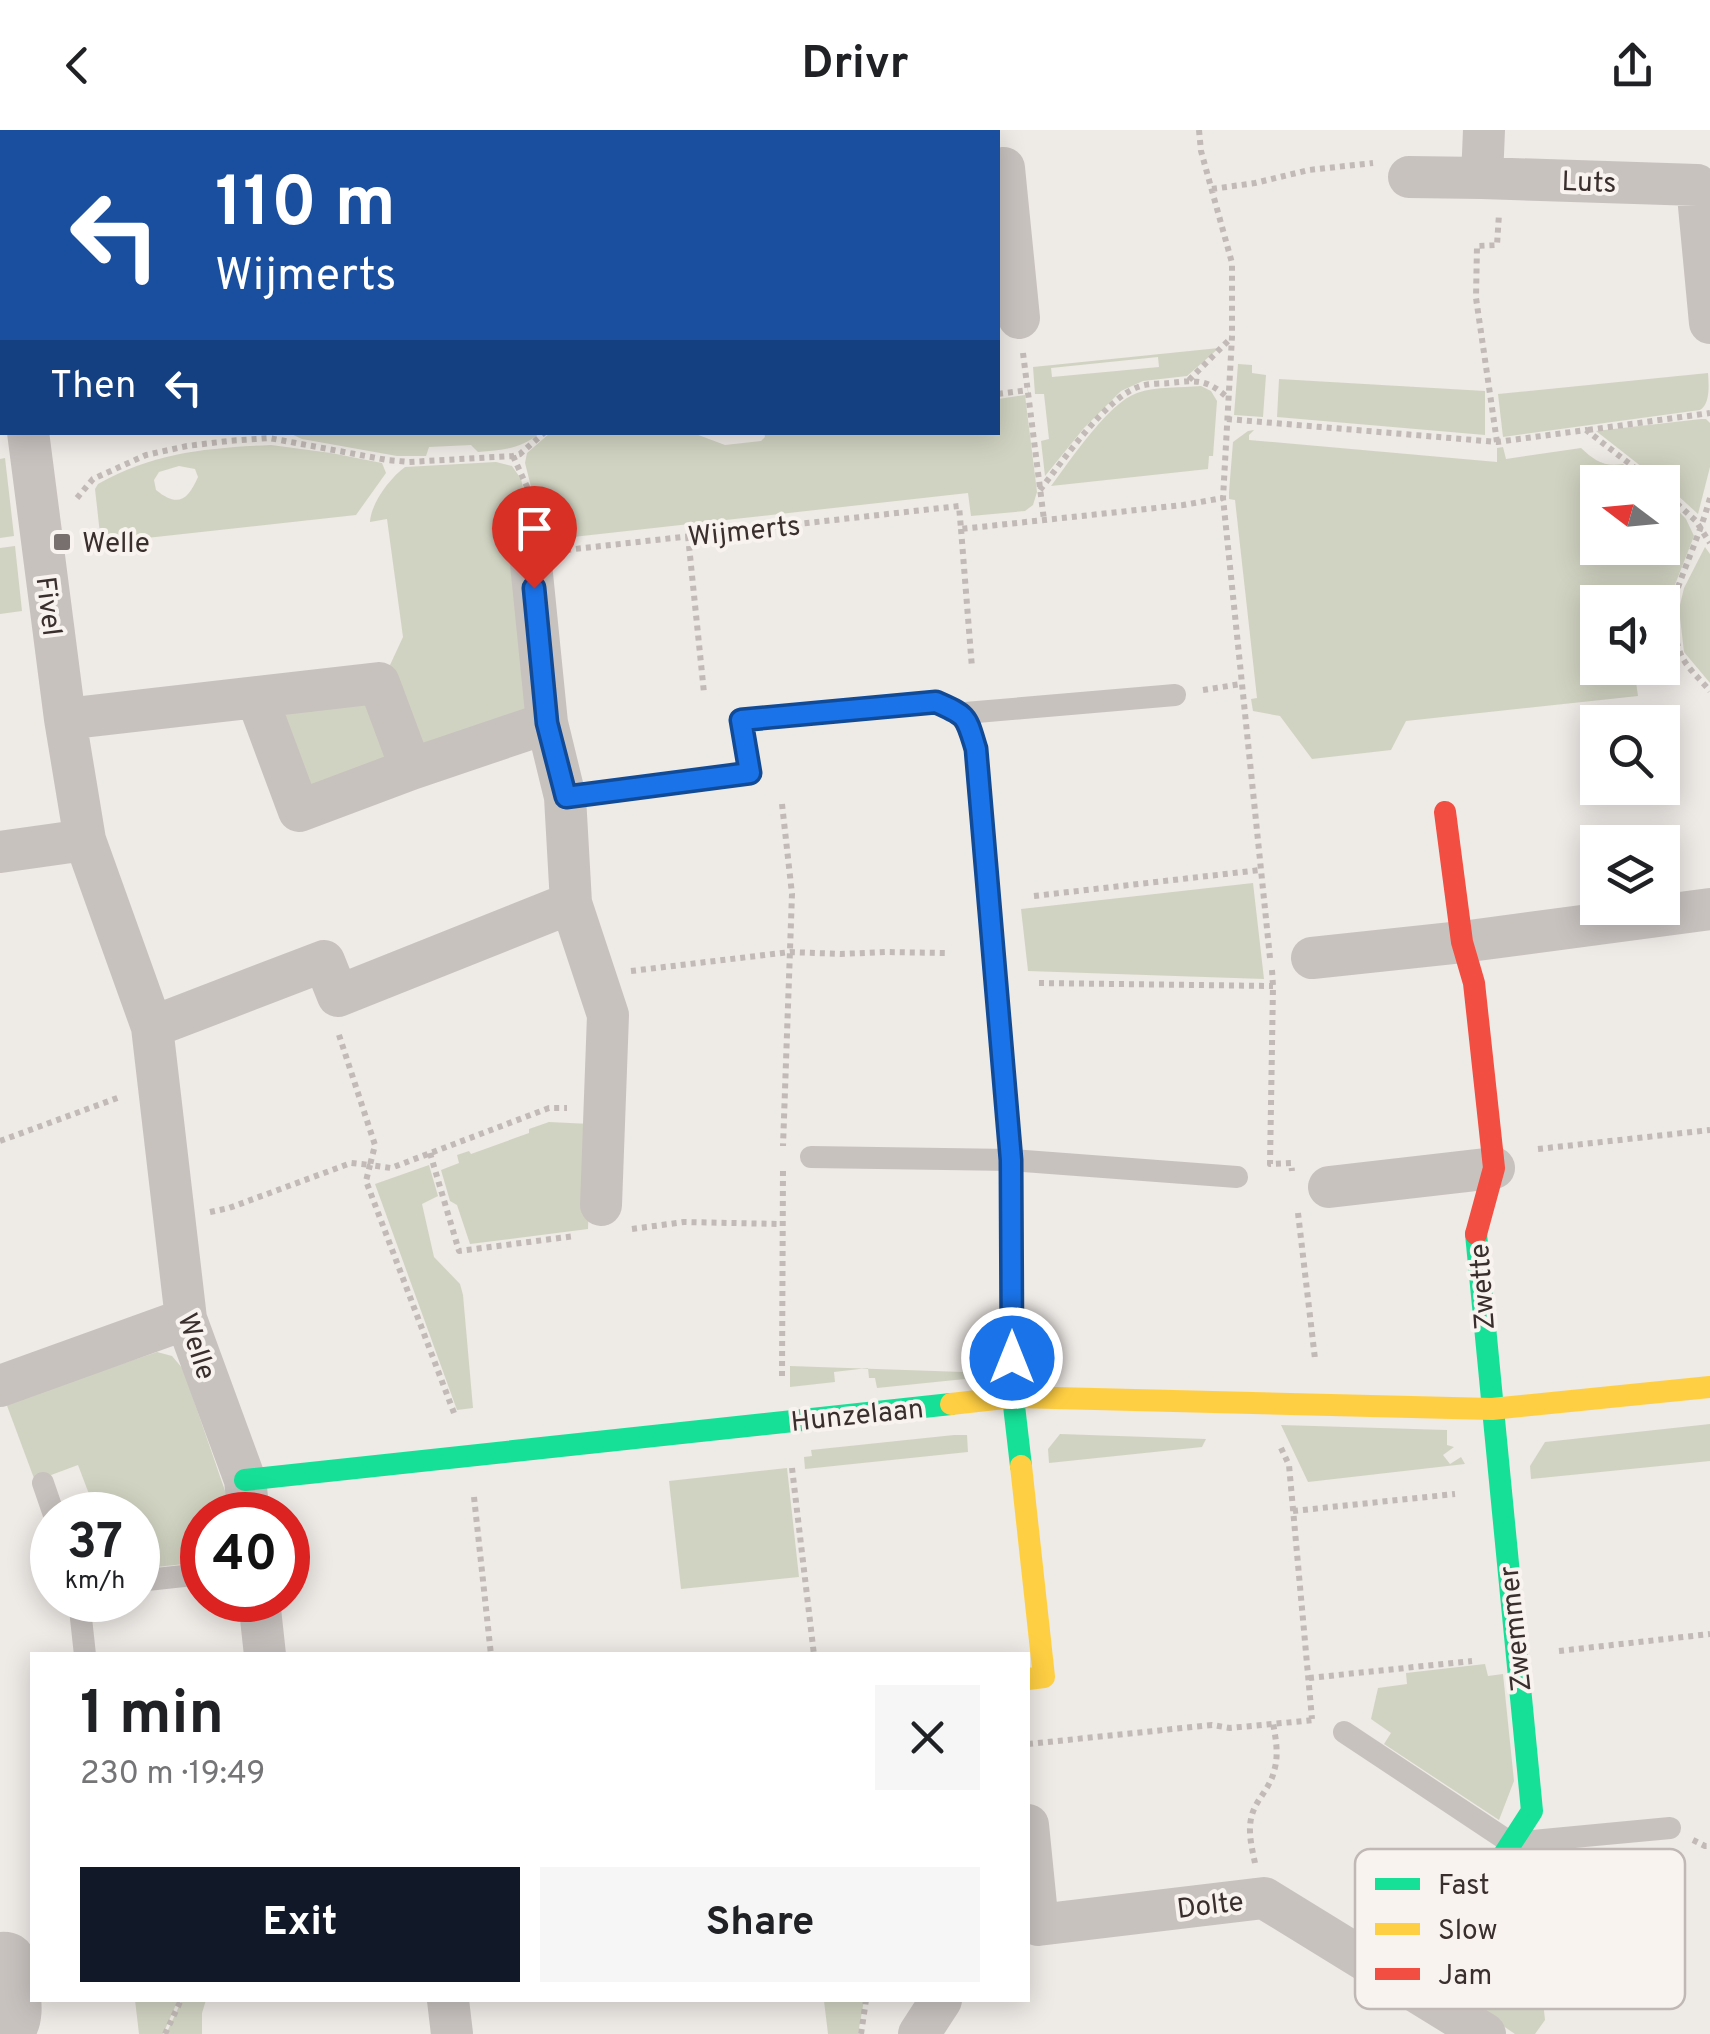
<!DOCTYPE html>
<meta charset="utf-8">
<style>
body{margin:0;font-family:Overpass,sans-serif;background:#f6f6f6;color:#202124;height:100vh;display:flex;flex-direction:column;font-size:38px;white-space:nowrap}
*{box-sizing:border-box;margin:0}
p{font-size:32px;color:#757577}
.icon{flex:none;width:55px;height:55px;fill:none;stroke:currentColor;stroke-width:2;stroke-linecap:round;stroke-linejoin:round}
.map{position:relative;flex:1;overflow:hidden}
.details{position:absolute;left:30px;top:1522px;width:1000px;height:350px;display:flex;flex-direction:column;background:#fff;border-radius:0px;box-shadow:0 5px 25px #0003}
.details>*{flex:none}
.hud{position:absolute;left:0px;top:0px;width:1000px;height:305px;box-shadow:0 5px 25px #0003;background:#1a4fa0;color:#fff;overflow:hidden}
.needle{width:65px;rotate:286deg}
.controls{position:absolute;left:1580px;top:335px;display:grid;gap:20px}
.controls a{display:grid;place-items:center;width:100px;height:100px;border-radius:0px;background:#fff;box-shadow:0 5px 25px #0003;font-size:50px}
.speed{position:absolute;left:30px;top:1362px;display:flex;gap:20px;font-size:50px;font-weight:700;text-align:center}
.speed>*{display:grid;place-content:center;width:130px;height:130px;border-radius:50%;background:#fff;box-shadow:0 5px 25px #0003;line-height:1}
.speed small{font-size:25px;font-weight:400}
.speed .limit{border:15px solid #d22;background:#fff;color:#111}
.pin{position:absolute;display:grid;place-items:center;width:85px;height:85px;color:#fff;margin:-102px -42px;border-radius:50% 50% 50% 0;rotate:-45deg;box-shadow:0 0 10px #0007}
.pin .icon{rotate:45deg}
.me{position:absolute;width:110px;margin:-55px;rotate:0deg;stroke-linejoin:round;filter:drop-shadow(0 0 8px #0008)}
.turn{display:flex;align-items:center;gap:35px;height:210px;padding:0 50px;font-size:45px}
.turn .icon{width:130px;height:130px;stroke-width:2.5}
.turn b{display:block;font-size:70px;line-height:85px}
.then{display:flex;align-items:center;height:95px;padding:0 50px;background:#0003;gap:20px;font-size:38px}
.round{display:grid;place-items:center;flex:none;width:105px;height:105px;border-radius:0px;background:#f6f6f6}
.head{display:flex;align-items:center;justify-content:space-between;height:170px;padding:0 50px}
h1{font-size:60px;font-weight:700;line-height:75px}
.button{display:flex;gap:20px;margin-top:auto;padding:20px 50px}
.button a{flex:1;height:115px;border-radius:0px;background:#111827;color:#fff;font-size:40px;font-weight:700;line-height:115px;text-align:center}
.button a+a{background:#f6f6f6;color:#202124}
header{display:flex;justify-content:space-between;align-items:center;height:130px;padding:0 50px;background:#fff;font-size:45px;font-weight:700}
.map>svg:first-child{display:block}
.green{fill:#d1d3c2;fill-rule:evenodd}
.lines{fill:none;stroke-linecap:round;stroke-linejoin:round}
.path{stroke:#c1bab7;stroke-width:6;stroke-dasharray:5 5;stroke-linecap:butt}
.lane{stroke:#c8c2bf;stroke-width:22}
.street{stroke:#c8c2bf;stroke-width:42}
.fast{stroke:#16e098;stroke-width:22}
.slow{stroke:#ffcf43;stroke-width:22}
.jam{stroke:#f24e42;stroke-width:22}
.route-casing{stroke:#114b97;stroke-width:25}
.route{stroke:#1a73e8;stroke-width:18}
.poi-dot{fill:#78706e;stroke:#f9f3ef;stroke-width:4}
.labels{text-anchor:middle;stroke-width:8;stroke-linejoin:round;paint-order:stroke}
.street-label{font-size:28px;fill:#392f2d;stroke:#f9f3ef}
.poi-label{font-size:28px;fill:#392f2d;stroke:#f9f3ef;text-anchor:start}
.key{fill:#f9f3ef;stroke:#bfb8b5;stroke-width:2.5}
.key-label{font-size:28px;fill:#392f2d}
</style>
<header><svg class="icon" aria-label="back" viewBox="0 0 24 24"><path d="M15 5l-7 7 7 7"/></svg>Drivr<svg class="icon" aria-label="share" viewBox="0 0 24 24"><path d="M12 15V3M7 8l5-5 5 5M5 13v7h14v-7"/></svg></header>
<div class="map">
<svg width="1710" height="1904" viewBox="0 0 1710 1904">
<rect width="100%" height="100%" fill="#eeeae6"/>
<path class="green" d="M1219,218L1187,246L1143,251L1121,261L1084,298L1045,346L1041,311L1049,309L1044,264H1035L1033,237ZM1158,227L1159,237L1052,247L1051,238Z
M1238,234L1252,235V243L1266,245L1263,287L1234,285Z
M1708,243C1709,256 1710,274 1700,280L1503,307L1498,264Z
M1279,249L1485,261V305L1277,287Z
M1201,256L1211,261L1217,271L1213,326H1209L1208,339L1051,356C1070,331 1108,273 1137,263C1156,256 1181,258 1201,256Z
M1025,265L1037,362L1033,375L1025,381L971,386L968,363L555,409L542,400L525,333L527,323L550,303H693L725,315L761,311L765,307L764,302H998V269Z
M1701,289H1706L1710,293V337L1698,384L1674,362L1596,301Z
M1254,300L1249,305V310L1497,332V318L1503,317L1506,329L1581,318C1595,331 1604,337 1623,334L1647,352H1598V418H1662L1663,365L1686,389L1694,406L1667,475L1674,529L1663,530L1662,472H1598V538H1634L1638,566L1406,591L1391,620L1312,629L1280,586L1253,581L1251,569L1257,568L1235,370L1229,369V362L1233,312L1248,301Z
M359,302L370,304L540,303C521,319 502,320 478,322L471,315L429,317L426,326H397L302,309L289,303Z
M271,315L331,323L382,333L386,343L356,385L101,413L95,359L98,354C155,322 207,318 271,315ZM179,336L195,339L198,347C188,370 178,378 156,360L154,350L159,342Z
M5,328L14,406L0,408V329Z
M496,332L512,336L521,349L531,391L534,580L422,622L390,535L403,507L387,389L370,392C371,373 390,348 405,337Z
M15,416L22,481L0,484V418Z
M1705,417L1710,424V553L1684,522L1679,479L1684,458Z
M366,573L400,634L309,666L279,582Z
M1253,753L1264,849L1028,841L1021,779Z
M549,992L591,994L588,1099L470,1114L457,1075L450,1071L441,1040L459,1033L457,1025L469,1021L471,1024L529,1003V999Z
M429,1035L438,1066L422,1074L434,1127L460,1154L463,1165L473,1278L457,1280L375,1054Z
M157,1222L172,1226L183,1239L233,1384L202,1385V1432L138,1439V1385H97L78,1335L35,1351L6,1273Z
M790,1236L963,1242L965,1249L877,1258L875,1248H869L868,1238L834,1242L835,1252L790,1257Z
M1710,1294V1331L1531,1349L1530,1336L1545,1312Z
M1281,1295L1447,1300V1315L1454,1317L1443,1325L1450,1334L1461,1327L1465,1334L1308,1352Z
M1060,1304L1206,1309L1202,1317L1049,1333L1048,1319Z
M954,1305H967L968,1322L805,1339L804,1327L812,1326L811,1320Z
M787,1338L799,1447L681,1459L669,1351Z
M1485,1534L1488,1546L1503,1544L1514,1651L1499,1690L1384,1614L1391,1603L1371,1589L1378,1558L1407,1554L1406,1543Z
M1507,1748L1531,1759L1545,1890L1535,1904H1515L1450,1860L1452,1829Z
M135,1870H178L163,1904H139Z
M182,1870H206L202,1883V1904H166Z
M834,1870H864L858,1904H828L824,1871Z"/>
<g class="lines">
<path class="path" d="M224,0L226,2
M1199,0L1201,21L1232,133V207L1223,368L1270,828
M129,2L131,0
M1212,59L1255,53L1309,40L1373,33
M1023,223L1044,390
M1189,250L1232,207
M998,264L1028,260
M1227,289L1497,312L1586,300L1653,352
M1588,300L1710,283
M1497,312L1476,168L1477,116L1497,115L1499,84
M513,326L528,359L533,386
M1040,360C1062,332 1106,268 1138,257C1148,253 1160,254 1170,253C1197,250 1207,249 1228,268
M1662,360L1696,391L1710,413
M77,368L93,349L146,325L187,316L228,311L269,308L387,330L409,332L513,326L520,324L545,302
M1710,368C1701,401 1687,431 1676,463C1671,479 1674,509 1681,525C1687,538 1701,550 1710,561
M961,399L972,538
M688,406L704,563
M566,420L959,376L961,399L1183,375L1223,368
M1203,560L1241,554
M782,674L792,764L783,1016
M1034,766L1260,740
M1272,840L1273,856L1270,1034L1291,1033L1292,1041
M631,841L790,822L841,824L885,822L947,823
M1039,853L1273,856
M0,1011L120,967
M1538,1019L1710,1000
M430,1023L459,1121L575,1106
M210,1082L229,1078L351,1033L370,1035L375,1015L338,902
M1298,1083L1315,1229
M632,1099L684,1092L781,1094
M782,1246L783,1038
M454,1283L366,1051L370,1035L391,1038L549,978H567
M1281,1318L1289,1335L1312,1589
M792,1338L814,1525
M474,1367L491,1525
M1293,1381L1455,1364
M1559,1521L1710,1504
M1309,1548L1472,1531
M1028,1614L1212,1595L1230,1598L1314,1590
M1693,1710L1705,1716H1710
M1255,1733C1251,1714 1246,1695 1255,1677C1261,1665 1271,1655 1274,1641C1279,1625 1276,1610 1273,1593
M165,1904L181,1870
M861,1904L866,1870"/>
<path class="lane" d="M965,583L1175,565
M811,1027L1011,1030L1237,1047
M43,1353L54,1385
M138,1451L202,1444
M79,1470L85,1525
M1344,1602L1511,1713L1670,1698"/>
<path class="street" d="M447,0V2
M715,0V2
M0,22H2
M1004,38L1019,188
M1409,47L1482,48L1484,0
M1482,48L1697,55L1710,193
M0,84L2,108
M28,302L65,589L85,710L152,897L186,1189L245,1350L249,1385
M530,424L547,593L565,667L571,773L608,885L601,1075
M257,568L299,681L411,639L547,593
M65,589L379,553L411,639
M0,722L85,710
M1312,828L1462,812L1710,779
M152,897L324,831L338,866L571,773
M1329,1057L1494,1038
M0,1256L186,1189
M259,1470L265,1525
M1028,1695L1038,1795L1264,1768L1485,1904
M0,1823C9,1822 14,1824 16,1834C17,1854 29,1892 10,1904
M448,1870L452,1904
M919,1904L941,1870"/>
<path class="fast" d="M995,851L1011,1030L1013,1267L1021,1336
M245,1350L951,1274
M1416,1861L1532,1681L1476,1104"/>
<path class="slow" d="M565,667L750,643L741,589L936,572C964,584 967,590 975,619L995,851
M951,1274L1013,1267L1492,1279L1710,1257
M1021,1336L1044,1547L1028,1549"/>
<path class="jam" d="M1445,682L1462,812L1474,853L1494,1038L1476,1104"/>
</g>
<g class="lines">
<defs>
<path id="route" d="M534,458L547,593L566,667L750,643L741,590L936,572C968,586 966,586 976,619L1011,1030L1012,1228"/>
</defs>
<use href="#route" class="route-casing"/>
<use href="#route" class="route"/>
</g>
<rect class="poi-dot" x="52" y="402" width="20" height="20" rx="5"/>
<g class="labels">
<g class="street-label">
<text transform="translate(1589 51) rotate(2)" y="10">Luts</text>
<text transform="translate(744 400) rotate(-6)" y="10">Wijmerts</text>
<text transform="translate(50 476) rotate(83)" y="10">Fivel</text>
<text transform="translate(1481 1157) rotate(-94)" y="10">Zwette</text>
<text transform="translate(198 1216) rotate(72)" y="10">Welle</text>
<text transform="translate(857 1284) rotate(-6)" y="10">Hunzelaan</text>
<text transform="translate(1514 1499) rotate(-96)" y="10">Zwemmer</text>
<text transform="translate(1210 1774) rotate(-7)" y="10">Dolte</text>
</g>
<g class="poi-label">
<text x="82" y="422">Welle</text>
</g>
</g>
<rect x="1355" y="1719" width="330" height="160" rx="15" class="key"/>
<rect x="1375" y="1748" width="45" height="12" fill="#16e098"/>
<rect x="1375" y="1793" width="45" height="12" fill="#ffcf43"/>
<rect x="1375" y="1838" width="45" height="12" fill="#f24e42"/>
<g class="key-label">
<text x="1438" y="1764">Fast</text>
<text x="1438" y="1809">Slow</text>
<text x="1438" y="1854">Jam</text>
</g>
</svg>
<div class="controls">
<a><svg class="needle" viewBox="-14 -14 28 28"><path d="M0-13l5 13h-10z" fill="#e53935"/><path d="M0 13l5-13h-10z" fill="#757577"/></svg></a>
<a><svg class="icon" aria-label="sound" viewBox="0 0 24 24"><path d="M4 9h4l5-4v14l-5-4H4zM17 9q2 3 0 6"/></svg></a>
<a><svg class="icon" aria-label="search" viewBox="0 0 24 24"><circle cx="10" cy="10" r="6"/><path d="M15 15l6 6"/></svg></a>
<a><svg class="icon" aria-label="layers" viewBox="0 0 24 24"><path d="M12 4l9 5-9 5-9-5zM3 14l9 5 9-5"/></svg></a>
</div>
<div class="speed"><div>37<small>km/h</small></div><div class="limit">40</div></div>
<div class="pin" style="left:534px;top:458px;background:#d93025"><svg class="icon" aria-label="arrive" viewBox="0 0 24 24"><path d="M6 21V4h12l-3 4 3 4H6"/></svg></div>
<svg class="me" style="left:1012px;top:1228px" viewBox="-20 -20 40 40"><circle r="17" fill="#1a73e8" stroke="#fff" stroke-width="3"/><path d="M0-11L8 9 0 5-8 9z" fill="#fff"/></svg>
<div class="hud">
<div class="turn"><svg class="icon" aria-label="left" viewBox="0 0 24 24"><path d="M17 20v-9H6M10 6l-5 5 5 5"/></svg><div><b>110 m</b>Wijmerts</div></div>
<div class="then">Then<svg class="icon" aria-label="left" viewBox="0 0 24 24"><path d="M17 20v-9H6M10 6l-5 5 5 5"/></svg></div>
</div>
<section class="details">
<div class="head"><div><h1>1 min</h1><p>230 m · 19:49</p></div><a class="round"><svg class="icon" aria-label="close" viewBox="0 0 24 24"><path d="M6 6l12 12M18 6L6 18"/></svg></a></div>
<div class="button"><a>Exit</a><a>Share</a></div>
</section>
</div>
